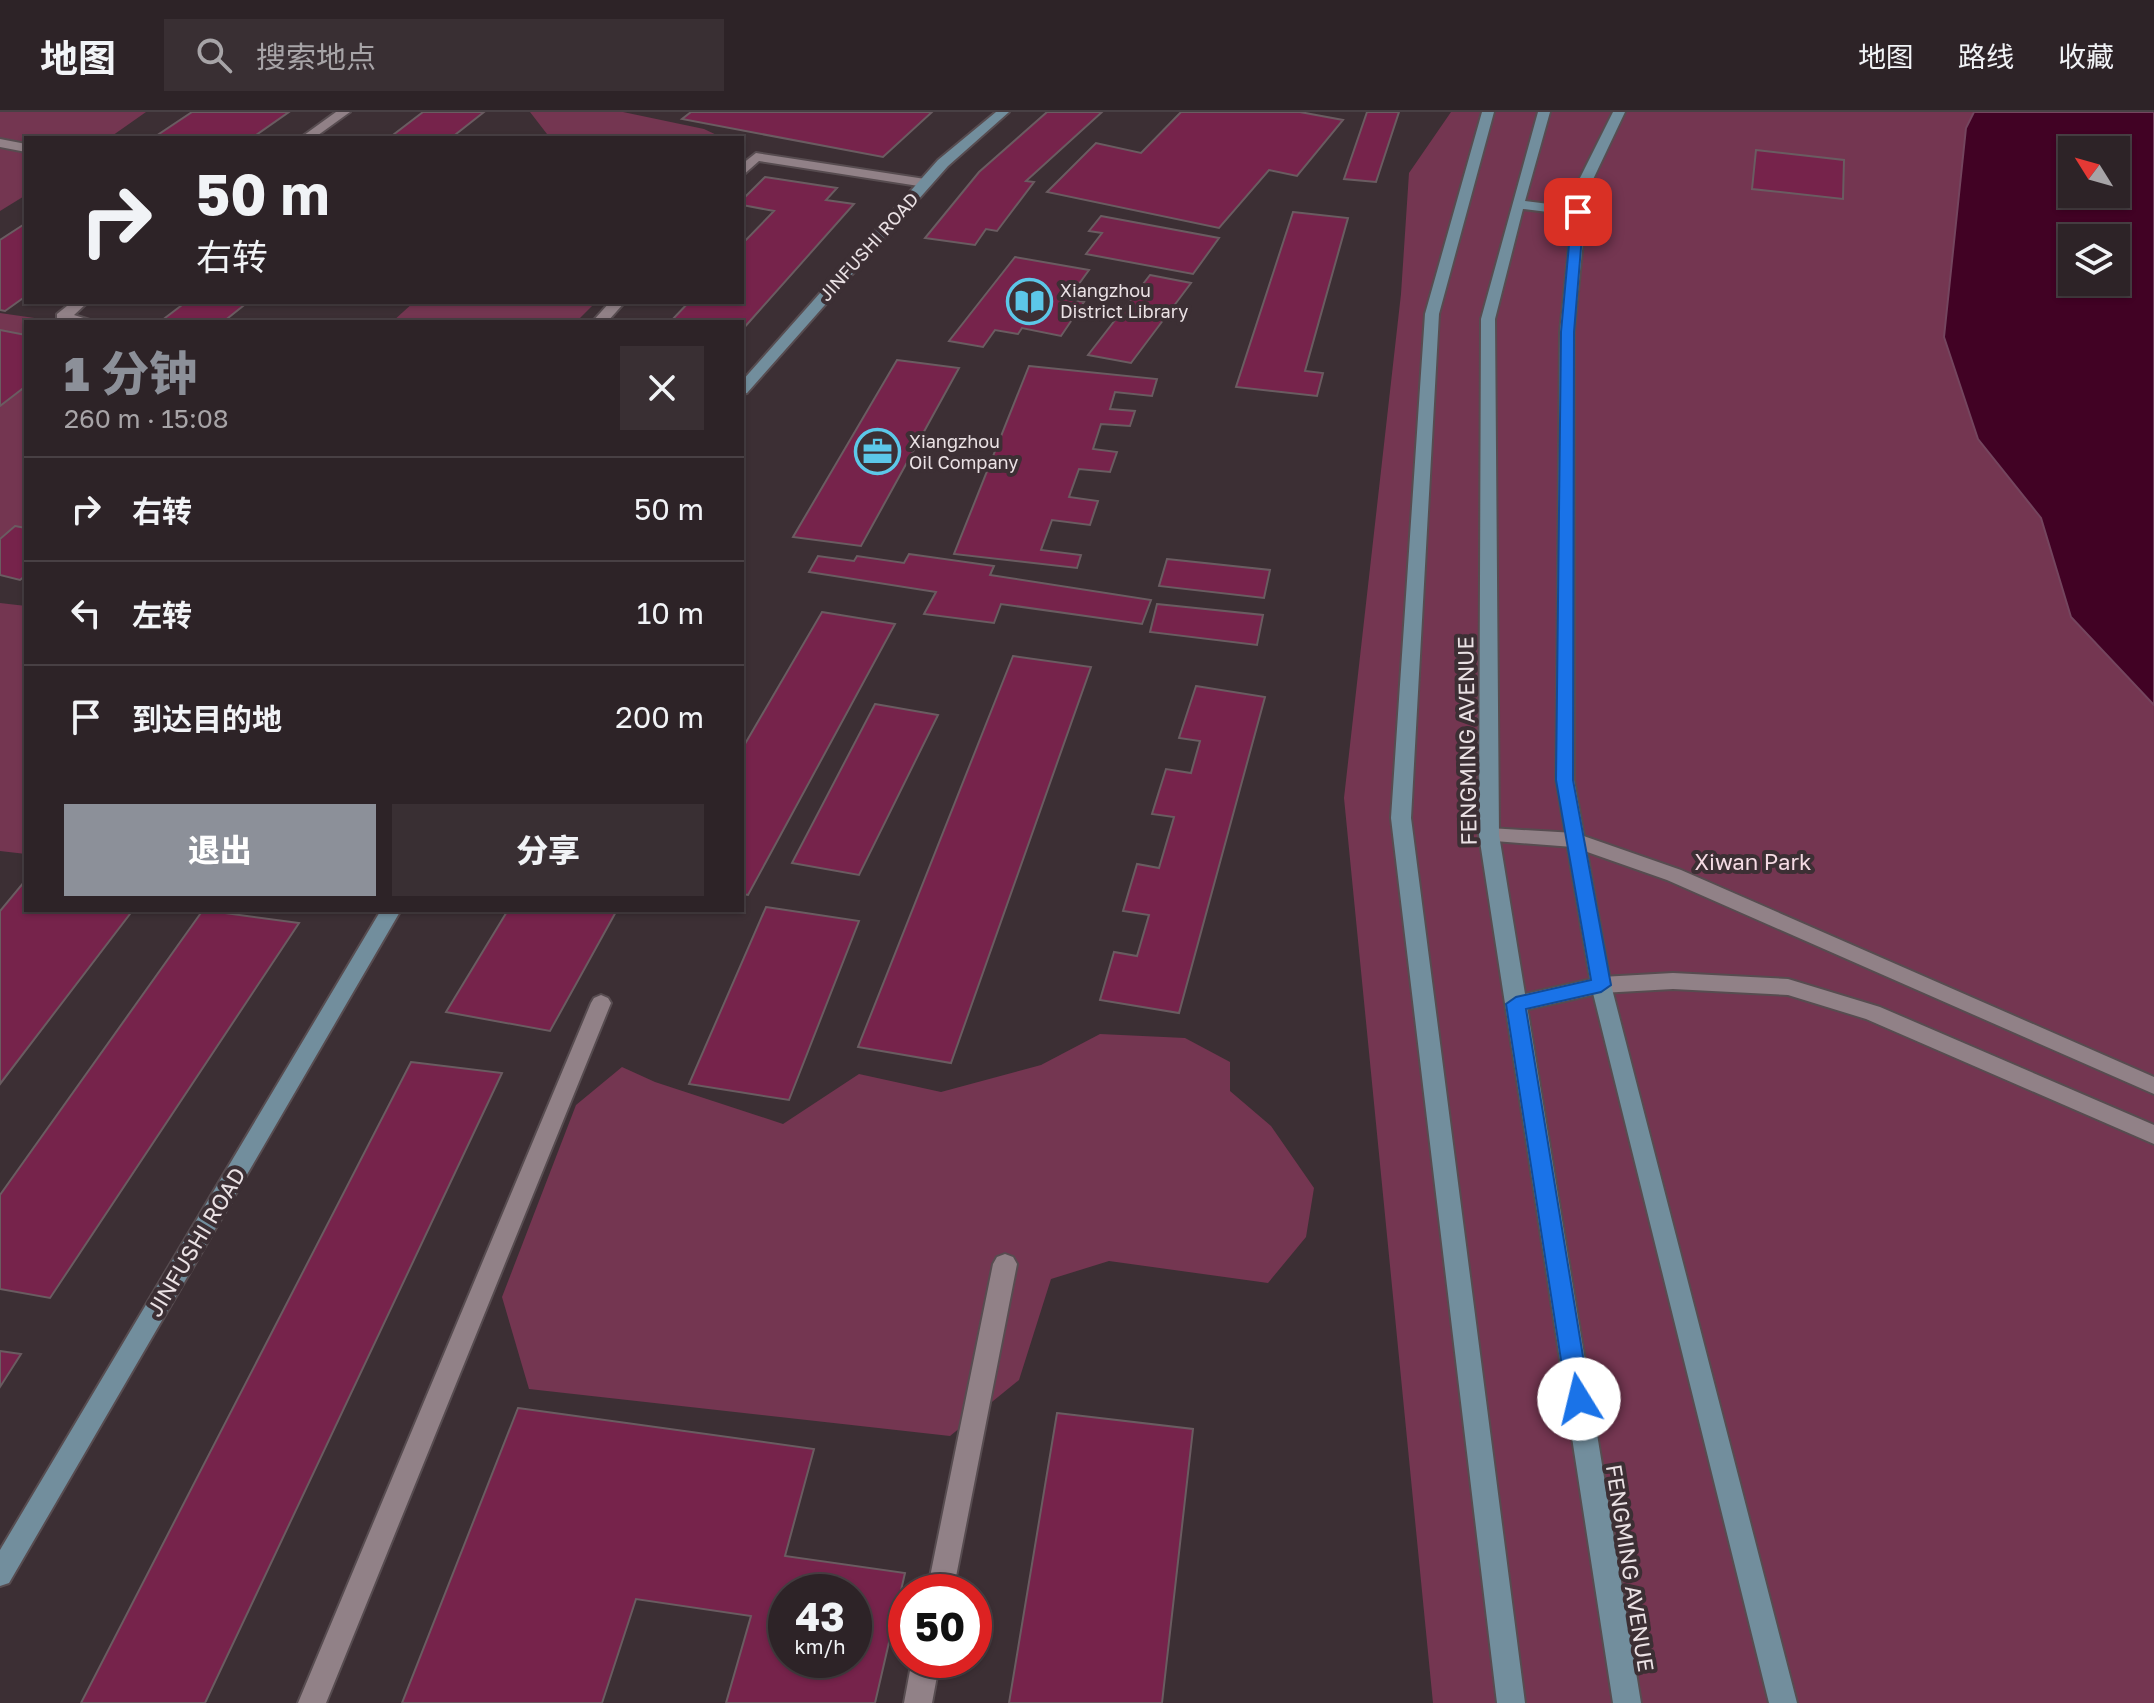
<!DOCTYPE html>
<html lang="zh">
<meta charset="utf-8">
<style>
body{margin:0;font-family:"Golos Text","Noto Sans SC",sans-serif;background:#392f33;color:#f1f3f6;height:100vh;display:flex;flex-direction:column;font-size:30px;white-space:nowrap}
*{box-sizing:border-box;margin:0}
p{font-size:26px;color:#a7a4a7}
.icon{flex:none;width:44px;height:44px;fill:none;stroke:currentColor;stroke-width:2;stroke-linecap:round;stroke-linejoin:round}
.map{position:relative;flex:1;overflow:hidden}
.sheet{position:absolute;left:24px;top:208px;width:720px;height:592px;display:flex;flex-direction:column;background:#2d2327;border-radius:0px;box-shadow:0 2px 6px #0004,0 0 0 2px #484044}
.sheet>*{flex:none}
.hud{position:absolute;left:24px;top:24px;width:720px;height:168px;border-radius:0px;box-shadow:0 2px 6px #0004,0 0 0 2px #484044;background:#2d2327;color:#f1f3f6;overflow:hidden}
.needle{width:52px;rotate:307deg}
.fabs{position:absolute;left:2058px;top:24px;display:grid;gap:16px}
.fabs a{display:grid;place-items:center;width:72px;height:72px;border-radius:0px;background:#2d2327;box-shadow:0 2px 6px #0004,0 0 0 2px #484044;font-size:40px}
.speed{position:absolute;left:768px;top:1462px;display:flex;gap:16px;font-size:40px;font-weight:700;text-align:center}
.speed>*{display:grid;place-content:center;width:104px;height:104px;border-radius:50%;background:#2d2327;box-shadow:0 2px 6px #0004,0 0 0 2px #484044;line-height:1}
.speed small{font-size:20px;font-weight:400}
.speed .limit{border:12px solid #d22;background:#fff;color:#111}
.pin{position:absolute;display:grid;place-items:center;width:68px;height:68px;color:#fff;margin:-34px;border-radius:16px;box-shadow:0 4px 12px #0006}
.me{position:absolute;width:88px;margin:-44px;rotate:351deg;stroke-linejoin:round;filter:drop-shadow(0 0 6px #0008)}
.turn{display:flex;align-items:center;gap:28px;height:168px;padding:0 40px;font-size:36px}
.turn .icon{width:104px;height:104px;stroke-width:2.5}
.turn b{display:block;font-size:56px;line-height:68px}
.round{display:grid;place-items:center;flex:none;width:84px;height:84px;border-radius:0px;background:#392f33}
.head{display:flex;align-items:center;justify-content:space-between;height:136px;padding:0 40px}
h1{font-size:48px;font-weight:800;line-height:60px;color:#8c9099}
.action{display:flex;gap:16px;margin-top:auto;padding:16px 40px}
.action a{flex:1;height:92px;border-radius:0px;background:#8c9099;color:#fff;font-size:32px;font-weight:800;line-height:92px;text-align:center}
.action a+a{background:#392f33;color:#f1f3f6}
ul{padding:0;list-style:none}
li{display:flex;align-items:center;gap:24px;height:104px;padding:0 40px;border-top:2px solid #484044}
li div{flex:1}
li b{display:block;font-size:30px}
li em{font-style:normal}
header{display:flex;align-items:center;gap:48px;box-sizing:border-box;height:112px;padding:0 40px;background:#2d2327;border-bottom:2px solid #484044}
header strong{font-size:38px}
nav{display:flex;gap:44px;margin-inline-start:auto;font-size:28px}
.search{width:560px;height:72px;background:#392f33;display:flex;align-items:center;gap:20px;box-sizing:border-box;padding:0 28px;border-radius:0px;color:#a7a4a7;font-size:30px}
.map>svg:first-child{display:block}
.green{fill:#743651}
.water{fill:#410224;stroke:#74455e;stroke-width:2;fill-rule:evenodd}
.building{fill:#76234b;stroke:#6a5c61;stroke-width:2;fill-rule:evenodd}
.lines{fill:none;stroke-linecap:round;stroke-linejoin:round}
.lane-casing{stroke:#574c50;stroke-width:4}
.secondary-casing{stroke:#574c50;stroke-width:4}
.lane{fill:#918187;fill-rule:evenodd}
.secondary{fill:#728e9d;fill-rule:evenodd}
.route{fill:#1a73e8;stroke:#114b97;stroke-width:2}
.labels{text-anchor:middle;stroke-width:8;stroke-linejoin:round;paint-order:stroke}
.far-street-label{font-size:18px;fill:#eae1e4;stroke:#3c2f34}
.far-poi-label{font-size:18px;fill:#eae1e4;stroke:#3c2f34;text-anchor:start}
.street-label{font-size:22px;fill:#eae1e4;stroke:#3c2f34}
.park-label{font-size:22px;fill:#f5dbe4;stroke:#3c2f34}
</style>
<header>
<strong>地图</strong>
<div class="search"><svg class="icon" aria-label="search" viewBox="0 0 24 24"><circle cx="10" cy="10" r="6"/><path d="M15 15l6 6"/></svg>搜索地点</div>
<nav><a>地图</a><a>路线</a><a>收藏</a></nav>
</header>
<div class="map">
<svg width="2154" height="1591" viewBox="0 0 2154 1591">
<rect width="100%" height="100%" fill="#3c2f34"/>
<path class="green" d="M0,0H146L109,26H26V83L0,99Z
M530,0H623L704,17L723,26H560L547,22Z
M1451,0H1974L1966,16L1944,225L1978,327L2041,406L2071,505L2154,593V1591H1433L1344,686L1401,182L1409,61Z
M414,190H596L576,210H392Z
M0,201L62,210H26V461L0,457Z
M0,491L26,494V742L0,739Z
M1100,922L1185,926L1230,950V979L1271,1014L1314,1076L1306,1125L1268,1171L1109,1149L1051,1167L1019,1268L950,1324L529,1277L502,1185L576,993L622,955L655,970L783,1012L859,962L941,980L1041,953Z"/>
<path class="water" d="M1974,0H2154V593L2071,505L2041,406L1978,327L1944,225L1966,16ZM2072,38H2116V82H2072ZM2072,126H2116V170H2072Z"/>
<path class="building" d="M192,0H289L252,26H153Z
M423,0H484L451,26H389Z
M691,0H932L883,45L682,7Z
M1047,0H1102L1026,69L1034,70L997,119L986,117L975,133L925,126L979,60Z
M1181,0H1300L1343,8L1297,64L1269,58L1219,116L1047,80L1096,31L1141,41Z
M1367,0H1399L1376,70L1344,67Z
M1756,38L1844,48L1843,87L1752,77Z
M765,65L837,76L826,88L854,92L742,218V210H670L689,190H742V132L774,99L742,93V88Z
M1293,100L1348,106L1305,259L1323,261L1317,284L1236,275Z
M1101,104L1219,126L1193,162L1086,142L1102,121L1089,119Z
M26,111V184L5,199L0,198V128Z
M1015,145L1089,158L1068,187L1084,190L1061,224L1022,216L1018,222L995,218L983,235L949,229Z
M1150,163L1191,171L1131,251L1088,243Z
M186,190H248L223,210L161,209Z
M0,218L26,223V274L0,294Z
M897,248L959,256L861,434L793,425Z
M1029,254L1157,267L1152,284L1115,280L1110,297L1135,299L1130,314L1101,312L1093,337L1117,340L1110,360L1079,357L1069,385L1098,389L1090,413L1052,408L1041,438L1081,443L1077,456L954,442Z
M15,414L26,416V463L20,468L0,463V427Z
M909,442L994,454L990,463L1151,488L1142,512L1001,492L994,511L924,502L936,480L809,460L818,444L854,449L857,444L904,451Z
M1167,447L1270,458L1264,486L1159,474Z
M1157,492L1263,503L1257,533L1150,520Z
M822,500L895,512L748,783L742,782V637Z
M1013,544L1091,555L951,951L858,935Z
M1196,574L1265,585L1179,901L1100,888L1114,840L1137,844L1149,803L1123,799L1137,752L1159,756L1174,705L1152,702L1166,657L1191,661L1200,629L1179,626Z
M875,592L938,603L859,763L792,751Z
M24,770L26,798H133L0,972V799Z
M766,795L859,809L789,988L689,972Z
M203,798L299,811L50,1186L0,1177V1083Z
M508,798H617L550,919L446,900Z
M411,950L502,961L205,1591H81Z
M0,1239L21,1242L0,1275Z
M518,1296L814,1337L785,1444L905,1461L875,1591H726L751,1504L636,1487L602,1591H402ZM786,1480H854V1548H786Z
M1057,1301L1193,1317L1162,1591H1009Z"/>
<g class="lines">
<defs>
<path id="lane" d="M336,0H350L314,26H300Z
M0,27L26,32V40L0,35Z
M756,41L925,67L931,71L925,75L759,49L742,64V52Z
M72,190H88L74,203L96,210L57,208V202Z
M610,190H625L607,210H592Z
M1489,716L1575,721L1681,758L2154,965V982L1667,768L1573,735L1482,728L1479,723Z
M1673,861L1788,867L1880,895L2154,1013V1032L1866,907L1788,883L1673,877L1601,881L1516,900L1509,897L1506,892L1509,887L1516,884L1601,865Z
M601,883L608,886L611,891L326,1591H298L591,891L594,886Z
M1005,1142L1013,1145L1017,1152L953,1480H927L993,1152L997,1145Z
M912,1548H940L932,1591H904Z"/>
<path id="secondary" d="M996,0H1009L948,54L747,281L742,282V269L938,48Z
M1482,0H1494L1439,202L1411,706L1525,1591H1497L1391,706L1425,202Z
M1538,0H1550L1525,89L1573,95L1574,78L1613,0H1625L1588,78L1574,220V668L1611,873L1797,1591H1769L1591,873L1556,668L1560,220L1572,103L1523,97L1495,207L1499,723L1641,1591H1613L1479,723L1481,207Z
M381,798H401L9,1471L0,1474V1438Z"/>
</defs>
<use href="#lane" class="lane-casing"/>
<use href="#secondary" class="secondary-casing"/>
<use href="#lane" class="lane"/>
<use href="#secondary" class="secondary"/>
</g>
<path class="route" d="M1578,96L1584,100L1574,220L1573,668L1611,873L1601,880L1526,897L1590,1287L1587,1294L1579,1297L1571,1294L1567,1287L1506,892L1516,885L1591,868L1556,668L1561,220L1572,100Z"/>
<defs>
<symbol id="library-ring" viewBox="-11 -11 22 22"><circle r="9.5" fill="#3c2f34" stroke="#5cc7e8" stroke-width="1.5"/><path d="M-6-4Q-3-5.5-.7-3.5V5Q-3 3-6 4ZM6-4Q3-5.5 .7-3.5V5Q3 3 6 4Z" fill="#5cc7e8"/></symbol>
<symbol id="office-ring" viewBox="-11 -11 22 22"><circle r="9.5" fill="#3c2f34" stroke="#5cc7e8" stroke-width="1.5"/><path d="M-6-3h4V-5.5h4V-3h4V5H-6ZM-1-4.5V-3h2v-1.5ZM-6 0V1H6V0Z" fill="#5cc7e8"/></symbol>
</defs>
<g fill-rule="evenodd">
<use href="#library-ring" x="1004" y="164" width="51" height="51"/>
<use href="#office-ring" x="852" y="314" width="51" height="51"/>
</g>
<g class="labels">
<g class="far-street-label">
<text transform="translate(869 135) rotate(-48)" y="6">JINFUSHI ROAD</text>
</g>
<g class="far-poi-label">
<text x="1060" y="185">Xiangzhou<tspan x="1060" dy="21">District Library</tspan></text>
<text x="909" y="336">Xiangzhou<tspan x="909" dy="21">Oil Company</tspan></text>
</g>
<g class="street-label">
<text transform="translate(1467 629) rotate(-91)" y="8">FENGMING AVENUE</text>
<text transform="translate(196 1130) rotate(-59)" y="8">JINFUSHI ROAD</text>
<text transform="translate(1630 1456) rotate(81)" y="8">FENGMING AVENUE</text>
</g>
<g class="park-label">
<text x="1753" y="758">Xiwan Park</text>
</g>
</g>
</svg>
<div class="fabs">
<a><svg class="needle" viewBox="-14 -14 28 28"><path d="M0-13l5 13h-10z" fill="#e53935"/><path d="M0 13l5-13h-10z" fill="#a7a4a7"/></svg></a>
<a><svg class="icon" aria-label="layers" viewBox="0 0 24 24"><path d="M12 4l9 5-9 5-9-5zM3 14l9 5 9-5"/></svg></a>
</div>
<div class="speed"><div>43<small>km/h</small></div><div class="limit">50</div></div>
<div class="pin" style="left:1578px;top:100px;background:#d93025"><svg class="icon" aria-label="arrive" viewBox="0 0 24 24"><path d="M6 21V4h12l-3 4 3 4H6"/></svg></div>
<svg class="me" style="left:1579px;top:1287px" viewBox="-20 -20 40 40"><circle r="19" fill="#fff"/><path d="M0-13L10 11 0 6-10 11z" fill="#1a73e8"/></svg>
<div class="hud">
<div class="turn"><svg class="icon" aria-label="right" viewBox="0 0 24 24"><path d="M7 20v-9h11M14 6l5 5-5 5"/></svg><div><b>50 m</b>右转</div></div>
</div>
<section class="sheet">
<div class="head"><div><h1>1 分钟</h1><p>260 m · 15:08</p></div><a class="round"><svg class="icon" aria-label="close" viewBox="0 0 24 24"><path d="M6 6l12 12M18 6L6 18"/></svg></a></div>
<ul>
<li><svg class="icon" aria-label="right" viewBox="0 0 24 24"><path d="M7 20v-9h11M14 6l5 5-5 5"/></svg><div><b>右转</b></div><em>50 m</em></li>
<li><svg class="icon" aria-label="left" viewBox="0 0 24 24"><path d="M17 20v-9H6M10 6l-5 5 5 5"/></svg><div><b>左转</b></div><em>10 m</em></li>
<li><svg class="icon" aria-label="arrive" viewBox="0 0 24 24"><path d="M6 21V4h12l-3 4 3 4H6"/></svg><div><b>到达目的地</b></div><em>200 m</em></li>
</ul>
<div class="action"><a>退出</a><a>分享</a></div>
</section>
</div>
